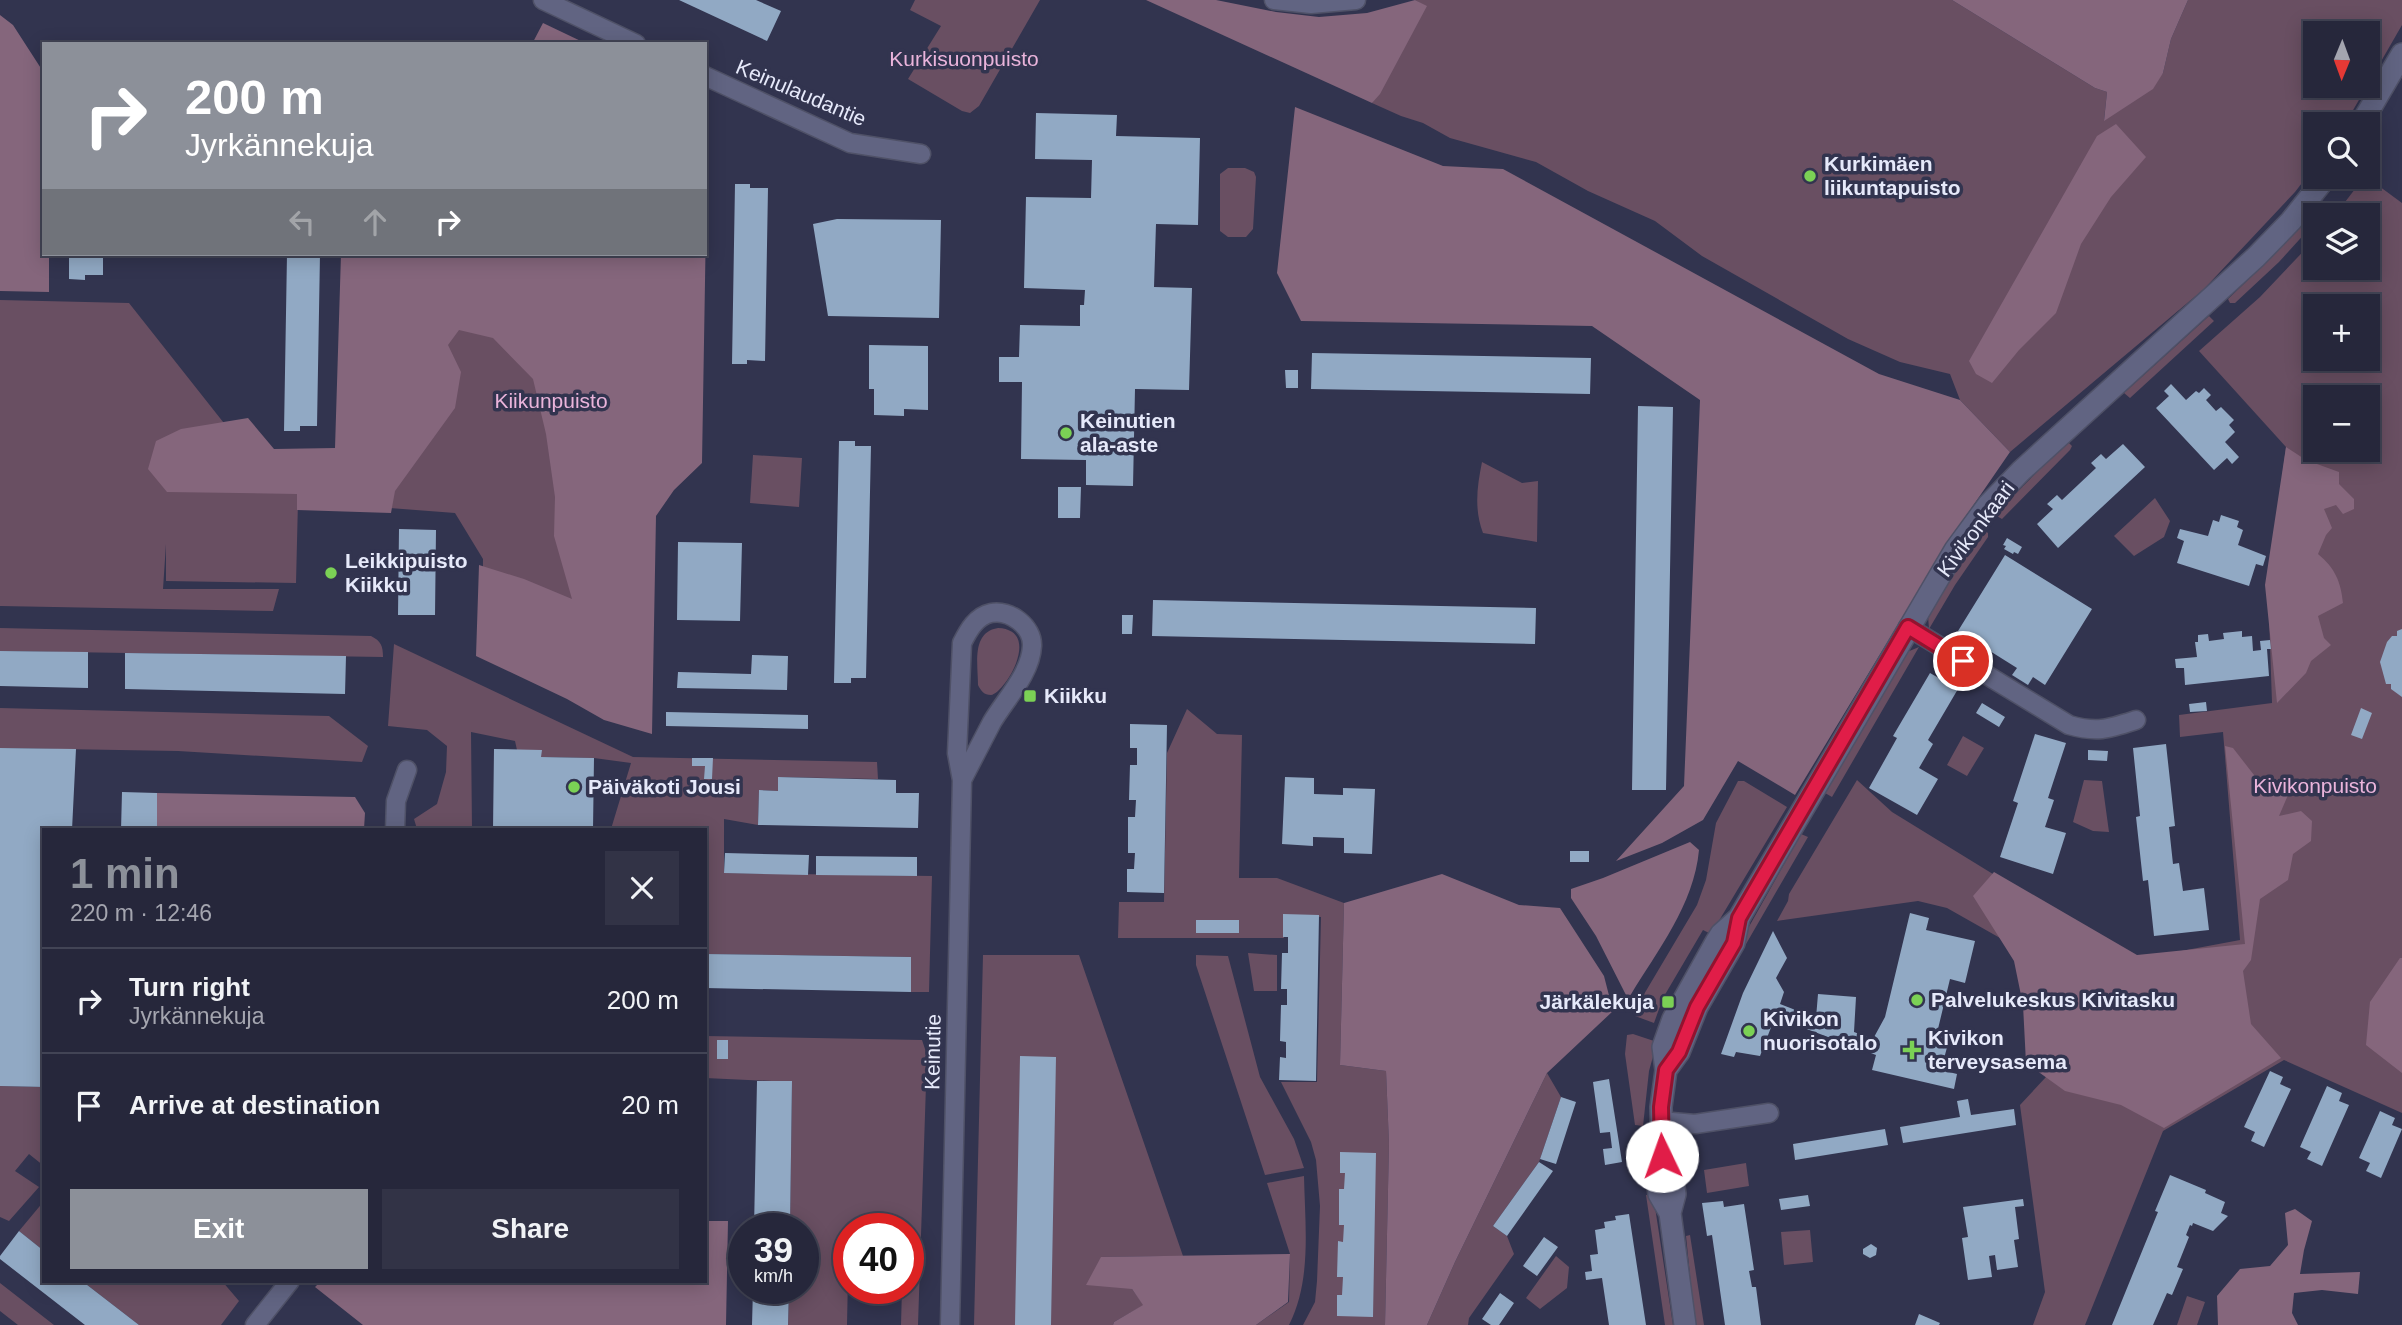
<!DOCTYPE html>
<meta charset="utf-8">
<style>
body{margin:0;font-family:Helvetica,sans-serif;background:#323346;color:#f1f3f6;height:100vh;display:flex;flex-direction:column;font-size:26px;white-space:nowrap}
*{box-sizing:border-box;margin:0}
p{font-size:23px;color:#a4a5af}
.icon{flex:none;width:38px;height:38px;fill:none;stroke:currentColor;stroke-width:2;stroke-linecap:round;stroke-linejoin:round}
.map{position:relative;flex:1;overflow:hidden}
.side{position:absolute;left:42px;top:828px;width:665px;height:455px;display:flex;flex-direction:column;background:#26273b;border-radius:0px;box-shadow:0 4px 18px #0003,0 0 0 2px #424455}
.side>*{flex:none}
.guide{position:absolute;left:42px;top:42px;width:665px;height:214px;border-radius:0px;box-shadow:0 4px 18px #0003,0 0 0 2px #424455;background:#8c9099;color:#fff;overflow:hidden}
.needle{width:46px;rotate:181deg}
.fabs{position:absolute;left:2303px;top:21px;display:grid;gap:14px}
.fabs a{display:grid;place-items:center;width:77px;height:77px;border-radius:0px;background:#26273b;box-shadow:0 4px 18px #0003,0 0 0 2px #424455;font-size:35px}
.speed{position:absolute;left:728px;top:1213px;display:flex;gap:14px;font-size:35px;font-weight:700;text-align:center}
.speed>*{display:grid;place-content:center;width:91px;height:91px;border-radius:50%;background:#26273b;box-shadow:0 4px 18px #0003,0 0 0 2px #424455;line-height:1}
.speed small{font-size:18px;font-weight:400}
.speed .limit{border:10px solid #d22;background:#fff;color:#111}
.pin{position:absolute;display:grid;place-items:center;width:60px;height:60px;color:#fff;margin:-30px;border:4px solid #fff;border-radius:50%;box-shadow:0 2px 7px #0007}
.me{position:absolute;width:77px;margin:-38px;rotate:357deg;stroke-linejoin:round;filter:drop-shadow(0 0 5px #0008)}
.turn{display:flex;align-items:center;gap:24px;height:147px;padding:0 28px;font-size:32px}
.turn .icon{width:91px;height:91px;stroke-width:2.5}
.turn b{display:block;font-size:49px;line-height:60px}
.lanes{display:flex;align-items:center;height:66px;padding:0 28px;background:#0003;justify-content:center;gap:35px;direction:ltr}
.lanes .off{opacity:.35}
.round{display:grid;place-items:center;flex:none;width:74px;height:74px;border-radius:0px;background:#323346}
.head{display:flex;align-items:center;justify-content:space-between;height:119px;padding:0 28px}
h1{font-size:42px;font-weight:700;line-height:52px;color:#8c9099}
.button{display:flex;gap:14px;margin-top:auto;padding:14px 28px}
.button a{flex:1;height:80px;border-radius:0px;background:#8c9099;color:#fff;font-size:28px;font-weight:700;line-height:80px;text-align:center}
.button a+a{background:#323346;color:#f1f3f6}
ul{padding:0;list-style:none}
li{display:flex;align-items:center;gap:21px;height:105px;padding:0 28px;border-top:2px solid #424455}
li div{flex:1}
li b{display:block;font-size:26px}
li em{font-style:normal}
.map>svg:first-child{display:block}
.green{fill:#694f62;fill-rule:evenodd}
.forest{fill:#85667c}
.building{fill:#91a9c4}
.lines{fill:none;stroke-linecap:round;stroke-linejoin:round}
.minor-casing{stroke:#4f5167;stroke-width:21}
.tertiary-casing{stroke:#4f5167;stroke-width:24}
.minor{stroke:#616482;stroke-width:18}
.tertiary{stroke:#616482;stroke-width:21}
.route-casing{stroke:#92132f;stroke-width:18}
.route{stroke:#e11d48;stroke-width:12}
.poi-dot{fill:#7bd155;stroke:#32344f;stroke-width:2.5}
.labels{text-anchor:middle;stroke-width:7;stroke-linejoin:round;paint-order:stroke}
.park-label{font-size:21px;fill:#eab4db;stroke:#32344f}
.street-label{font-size:21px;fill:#e6e9fa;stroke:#32344f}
.poi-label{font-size:21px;font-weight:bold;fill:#e6e9fa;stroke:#32344f;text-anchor:start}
</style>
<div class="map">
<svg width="2402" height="1325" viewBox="0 0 2402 1325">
<rect width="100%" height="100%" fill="#32344f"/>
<path class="green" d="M915,0H1040L979,106L970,113L962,111L908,79L941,26L910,10Z
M1415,0H1952L2095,88L2107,92L2104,120L2163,73L2171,39L2188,0H2402V25L2368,84V33H2315V86H2367L2345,124H2315V166L2295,192L2204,289L2010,452L1960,400L1950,374L1900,362L1848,339L1702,256L1655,221L1588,191L1536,162L1450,138L1423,123L1401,116L1372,103L1425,6Z
M1228,168H1245L1254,172L1256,177L1253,229L1246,237H1228L1220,231V174Z
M2368,178L2402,203V1113L2284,1060L2163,1131L2085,1325H2033L2045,1292L2020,1105L2115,1003L1947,908L1918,901L1777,921L1788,901L1789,894L1857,780L1892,812L2133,960L2240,940L2223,732L2180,737L2179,715L2272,703L2268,585L2286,447L2199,351L2260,297L2315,239V268H2368V215H2335L2362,180L2365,182ZM2315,306H2368V359H2315ZM2315,397H2368V450H2315Z
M2315,207L2321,212L2315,215V220L2309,229L2279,262L2235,303H2230L2228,299L2273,256Z
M437,254L652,514L648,729L482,654L483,559L455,513L298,501L296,583L166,581V544L163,589H279L273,611L0,606V300L129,303L246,451H339Z
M2209,316L2214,321L2130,398L2124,393Z
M2067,441L2072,446L2070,450L2002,519L1995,515Z
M753,455L802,458L799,507L750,503Z
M1482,462L1522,483L1538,481L1537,542L1483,533C1474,509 1477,487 1482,462Z
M2155,498L2170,521L2164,537L2134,556L2114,536Z
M1984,530L1988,533V537L1955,585L1929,629L1928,616L1948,581Z
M0,628L371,636C381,641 383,646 383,657L0,651Z
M998,628C1043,630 1005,693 991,695C984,695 981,691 978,685C978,665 971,632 998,628Z
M394,644L633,757L877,762L878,779L779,777L778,791L759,790L758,825L724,819V873L932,876L929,992H911V957L705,954V830L611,829L631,763L594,758L541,757V750H517L515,741L471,732L472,829H417L414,819L437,804L446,772L447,746L427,730L388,726Z
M1919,647L1832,797L1825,793L1907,652Z
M0,708L329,716L368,746L362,762L178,751L0,748Z
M1187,709L1217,734L1242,735L1239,878H1277L1344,903L1340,1065L1386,1071L1389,1144L1385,1325H1303L1315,1302L1317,1281L1320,1206L1316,1160L1311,1142L1281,1082H1317L1321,917L1284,916V938H1118L1119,902H1164L1167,753Z
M1963,736L1984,748L1967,776L1947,765Z
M2084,780L2102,781L2109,832L2093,831L2073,822Z
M1738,781H1744L1787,807L1711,934L1703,930L1663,998L1654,1023L1635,1016L1637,1006L1697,905L1706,880L1716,823Z
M1801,834L1808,837L1742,951L1737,948Z
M1248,953L1277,955V991H1254Z
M983,955H1079L1183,1256L1101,1257L1132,1289L1144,1305L1114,1322L1113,1325H974Z
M1196,955L1228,956L1260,1077L1294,1139L1304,1168L1265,1175L1196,965Z
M1633,1034L1657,1042L1649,1071L1643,1126L1635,1125L1625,1054L1627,1035Z
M705,1036L922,1040L927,1055L918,1325H901L902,1288H908V1228H849L847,1325H788L789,1288H803V1228H790L792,1082L705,1078Z
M1547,1073L1561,1097L1539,1162L1493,1226L1507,1236L1514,1254L1469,1318L1468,1325H1427L1455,1262Z
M0,1086L44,1087V1166L29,1154L15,1171L39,1187L9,1221L0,1217Z
M1746,1163L1749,1186L1707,1193L1704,1170Z
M1304,1176C1305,1225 1312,1280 1289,1325H1256L1289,1302L1290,1254L1267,1183Z
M1653,1194L1673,1325H1665L1646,1195Z
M44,1201V1251L19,1231Z
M1810,1230L1813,1262L1784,1265L1781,1232Z
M1690,1235L1704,1325H1695L1686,1236Z
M1556,1256L1569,1267L1567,1288L1540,1309L1526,1298Z
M82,1281H222L239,1301L221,1325H139Z
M0,1283L54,1325H18L0,1311Z
M2187,1296L2205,1302L2197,1325H2177Z"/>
<path class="forest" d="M1146,0H1216L1276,12L1319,17L1367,13L1415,0L1427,6L1380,94L1372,103Z
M1952,0H2188L2171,39L2163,73L2153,89L2104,121L2107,92L2095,88Z
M0,15L13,25L44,73V254H49V292L0,291Z
M543,23L587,44H532Z
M705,99L708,101L702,463L674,490L656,516L652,734L604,720L567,699L476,656L479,565L524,579L572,599L554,536L555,497L546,434L533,379L493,338L459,330L448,345L461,372L455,408L395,491L391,513L297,510V494L167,492L148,469L156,441L181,429L248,418L274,449L335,448L341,254H705Z
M1295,107L1443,166L1503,169L1879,374L1960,400L2010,452L1946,545L1795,795L1738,761L1703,820L1662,843L1616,861L1684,786L1700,400L1592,326L1301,321L1277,273Z
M2116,124L2146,157L2111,197L2081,244L2056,313L2019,350L1992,383L1976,374L1969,361L2097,136Z
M2286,447L2306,460L2339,472V484L2354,499V509L2343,514L2336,505L2324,509L2332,528L2326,535L2318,554C2335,568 2341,582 2343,603L2318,616L2324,638L2331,645L2311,661L2306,673L2277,703L2265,585Z
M2225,746L2233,748L2254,775L2252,788L2271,791L2284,785L2291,788L2279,816L2301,811L2312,821L2311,841L2293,854L2288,880L2260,899L2251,960L2243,971L2251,1024L2281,1058L2164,1128L2121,1105L2065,1091L2026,1063L2023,1005L2014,961L1973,896L1994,872L2137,955L2245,944Z
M157,793L355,797L365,813L364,829L157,830Z
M1690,842L1699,850C1694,905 1657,951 1630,996L1627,997L1596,936L1571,898V889L1603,878Z
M1442,874L1519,905L1560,908L1604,976L1613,1011L1547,1073L1455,1262L1427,1325H1385L1389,1144L1386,1071L1340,1065L1344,903Z
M2400,958H2402V1073L2366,1045L2370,1002Z
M2295,1209L2312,1221L2304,1250L2300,1274L2360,1272L2358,1294L2322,1290L2294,1293L2292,1313L2298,1325H2218L2217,1296L2240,1269L2270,1266L2288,1245L2285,1213Z
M705,1221H728L726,1325H363L315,1287L321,1281H493L508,1285L512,1281H705Z
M1290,1254L1288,1302L1256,1325H1113L1114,1322L1143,1305L1132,1289L1086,1285L1101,1257Z"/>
<path class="building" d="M679,0H756L781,11L767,41Z
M1036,113L1117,115L1116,136L1200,138L1198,225L1156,224L1154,287L1192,288L1189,390L1135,389L1133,486L1086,485V460L1021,459L1022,382H999V357H1019L1020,325L1080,326V305H1084L1085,290L1024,288L1026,197L1091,198L1092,160L1035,159Z
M735,184H750V188H768L765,361L747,360V364H732Z
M837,219L941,220L939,318L828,316L813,224Z
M69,254H103V275H85V280L69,279Z
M287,254H320L317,426H300V431H284Z
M869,345L928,346V410L904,409V416L874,415V389H869Z
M1312,353L1591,358L1590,394L1311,389Z
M1285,370H1298V388H1286Z
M2171,384L2186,400L2196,391L2199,393L2204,388L2211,395L2206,400L2216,411L2221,407L2234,420L2229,425L2235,432L2225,442L2239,457L2232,464L2227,458L2214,470L2156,408L2169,396L2164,391Z
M1638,406L1673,407L1666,790H1632Z
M839,441H855V446H871L866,678H851V683H834Z
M2123,444L2145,467L2058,548L2037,524L2053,509L2047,504L2057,495L2062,500L2096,468L2091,463L2101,454L2106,459Z
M1058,487H1081L1080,518H1058Z
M2221,515L2239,521L2237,527L2243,530L2238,545L2266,556L2263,566L2256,564L2249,586L2177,563L2184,541L2177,538L2180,529L2208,536L2213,520L2219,522Z
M399,529L436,530L435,615H398Z
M2007,538L2022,547L2018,554L2014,552L2013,554L2004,549L2006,546L2003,545Z
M678,542L742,543L740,621L677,620Z
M2005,555L2092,609L2045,685L2033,677L2028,685L2012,675L2017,668L1958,631Z
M1153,600L1536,608L1535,644L1152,636Z
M1122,615H1133L1132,634H1122Z
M2402,629V697L2391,689V684H2386L2380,662L2387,642L2392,636H2397V631Z
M2242,631V637L2252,636L2253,651L2261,650L2260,641L2270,640L2271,649H2267L2269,676L2185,685L2184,668H2176L2175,659L2197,657L2195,642H2198V635L2208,634L2209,641L2224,639L2223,633Z
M0,651L88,652V688L0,686Z
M125,653L346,656L345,694L125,689Z
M752,655L788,656L787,690L677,688L678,672L751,674Z
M1930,673L1958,689L1928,740L1933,744L1919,768L1938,779L1917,815L1869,788L1897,738L1893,736Z
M2206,702L2207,711L2190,712L2189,704Z
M1982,703L2005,717L1999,727L1976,713Z
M2361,708L2372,713L2362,739L2351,735Z
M666,712L808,715V729L666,726Z
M1130,724L1167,725L1164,893L1127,892V869H1134L1135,853H1128V817H1135L1136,800H1129L1130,765H1137V748H1130Z
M2035,734L2066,743L2048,798L2054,800L2045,827L2066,833L2053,874L2000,857L2018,803L2013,801Z
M2166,744L2175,826L2169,827L2173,864L2179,863L2183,891L2204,888L2209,930L2154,936L2148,880L2143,881L2136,817L2140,816L2133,748Z
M0,748L76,749L72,830H44V1087L0,1086Z
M494,749L542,750L541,757L594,758L593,830H493Z
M2088,750L2108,751L2107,761L2088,760Z
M692,758H713L712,779H704L705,766H692Z
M778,777L896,780V793H919L918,828L758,825L759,790L778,791Z
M1285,777L1314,778V794L1343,795V788L1375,789L1372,854L1344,853V838L1313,837V846L1282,844Z
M122,792L157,793V830H121Z
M1570,851H1589V862H1570Z
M725,853L809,855L808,875L724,873Z
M816,856L917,857V876L816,875Z
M1910,913L1929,918L1926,930L1975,941L1965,983L1950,979L1937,1033L1950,1036L1941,1070L1957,1074L1954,1089L1872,1070L1876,1055L1775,1017L1760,1056L1736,1052L1734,1057L1721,1054L1743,993L1773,931L1787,958L1776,978L1784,992L1780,1004L1816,1018L1818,994L1856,997L1854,1032L1873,1039L1885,1017Z
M1283,914L1319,915L1316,1081L1279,1080L1280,1057L1286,1058V1042L1280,1041L1281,1005H1287V989H1281L1282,953H1288V937H1283Z
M1196,920H1239V933H1196Z
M705,954L911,957V992L705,988Z
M717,1040H728V1059H717Z
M1020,1056L1056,1057L1051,1325H1015Z
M2270,1071L2283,1077L2280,1084L2291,1089L2264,1147L2251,1141L2255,1132L2244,1127Z
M1609,1079L1622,1162L1605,1165L1603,1149L1612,1148L1610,1132L1600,1133L1593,1082Z
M757,1081H792L790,1228H754Z
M2327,1086L2342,1093L2339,1101L2349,1105L2322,1166L2307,1159L2311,1152L2300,1147Z
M1561,1097L1576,1102L1556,1164L1540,1159Z
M1968,1099L1971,1115L2014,1109L2016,1125L1903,1143L1900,1127L1960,1117L1957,1101Z
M2380,1111L2395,1118L2392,1125L2402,1129L2381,1178L2366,1171L2370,1163L2359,1158Z
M1885,1129L1888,1145L1795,1160L1793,1144Z
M1340,1152L1376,1153L1373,1317L1337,1316V1295H1342L1343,1277H1337L1338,1241L1343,1242L1344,1225H1339V1189H1344L1345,1173H1340Z
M1539,1162L1553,1171L1507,1236L1493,1226Z
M2170,1175L2206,1190L2205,1193L2225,1202L2221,1213L2228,1216L2213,1231L2193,1223L2192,1226L2190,1225L2186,1235L2189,1237L2177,1267L2183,1269L2172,1295L2167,1293L2153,1325H2112L2158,1212L2155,1211Z
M1808,1195L1810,1206L1781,1210L1779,1199Z
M2023,1199L2024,1206L2015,1207L2019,1239L2014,1240L2018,1267L1997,1270L1995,1255L1989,1256L1992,1277L1968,1280L1962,1238L1968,1237L1963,1207Z
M1723,1201L1724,1207L1744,1204L1754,1270L1749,1271L1752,1287H1756L1761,1325H1725L1712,1235L1707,1236L1702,1203Z
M1629,1214L1646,1325H1609L1602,1278L1586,1280L1585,1272L1592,1271L1590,1255L1598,1254L1595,1230L1605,1228L1604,1222L1616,1220L1615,1216Z
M19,1231L44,1251V1281H82L139,1325H85L0,1259V1256Z
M1544,1237L1558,1247L1537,1276L1523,1266Z
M1871,1244L1877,1248L1876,1255L1870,1258L1863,1254V1249Z
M753,1288H789L788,1325H752Z
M1500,1293L1514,1303L1499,1325H1491L1482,1319Z
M1919,1314L1940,1323L1939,1325H1915Z"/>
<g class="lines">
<defs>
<path id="minor" d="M543,0L636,44
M1274,0L1311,4L1356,0
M705,76L850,143L921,154
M1908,627L2069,725C2097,733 2108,729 2136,720
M395,830L396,801L407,770
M1660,1121L1695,1124L1769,1113
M255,1325L290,1281
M950,1325L962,780L957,753L962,643C968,631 976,616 991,613C1010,609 1033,627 1032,646C1031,673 1005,700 992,722C982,741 972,761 962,780"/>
<path id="tertiary" d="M2361,124L2402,54
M1666,1070L1679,1052L1697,1007L1734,943L1739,918
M1662,1156L1671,1168L1675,1194L1670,1213L1685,1325
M1670,1213L1659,1194L1656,1173L1662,1156L1661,1107L1666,1070L1663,1047L1673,1019L1716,942L1721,934L1739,918L1955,550L1988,505L2021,471L2256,257L2291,221L2326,177"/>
</defs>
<use href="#minor" class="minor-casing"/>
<use href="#tertiary" class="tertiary-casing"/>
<use href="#minor" class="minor"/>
<use href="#tertiary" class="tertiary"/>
</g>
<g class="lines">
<defs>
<path id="route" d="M1662,1156L1661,1107L1666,1070L1679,1052L1697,1007L1734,943L1739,918L1908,627L1963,661"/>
</defs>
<use href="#route" class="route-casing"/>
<use href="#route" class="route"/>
</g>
<g class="poi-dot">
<circle cx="1810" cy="176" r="7"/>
<circle cx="1066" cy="433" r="7"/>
<circle cx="331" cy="573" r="7"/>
<rect x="1023" y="689" width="14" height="14" rx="3.5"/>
<circle cx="574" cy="787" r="7"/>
<circle cx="1917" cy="1000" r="7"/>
<rect x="1661" y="995" width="14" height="14" rx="3.5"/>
<circle cx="1749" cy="1031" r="7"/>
<path d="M1908.5 1039.5h7v7h7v7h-7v7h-7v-7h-7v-7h7z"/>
</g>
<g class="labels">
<g class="park-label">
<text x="964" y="66">Kurkisuonpuisto</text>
<text x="551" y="408">Kiikunpuisto</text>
<text x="2315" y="793">Kivikonpuisto</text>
</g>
<g class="street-label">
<text transform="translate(801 93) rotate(23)" y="7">Keinulaudantie</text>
<text transform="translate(1976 529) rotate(-53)" y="7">Kivikonkaari</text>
<text transform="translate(933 1052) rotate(-89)" y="7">Keinutie</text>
</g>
<g class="poi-label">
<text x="1824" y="171">Kurkimäen<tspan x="1824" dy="24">liikuntapuisto</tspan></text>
<text x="1080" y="428">Keinutien<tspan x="1080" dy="24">ala-aste</tspan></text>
<text x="345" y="568">Leikkipuisto<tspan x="345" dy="24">Kiikku</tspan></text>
<text x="1044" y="703">Kiikku</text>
<text x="588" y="794">Päiväkoti Jousi</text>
<text x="1931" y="1007">Palvelukeskus Kivitasku</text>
<text x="1654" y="1009" text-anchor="end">Järkälekuja</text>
<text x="1763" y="1026">Kivikon<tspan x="1763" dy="24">nuorisotalo</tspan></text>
<text x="1928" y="1045">Kivikon<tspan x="1928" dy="24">terveysasema</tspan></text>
</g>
</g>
</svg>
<div class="fabs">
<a><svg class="needle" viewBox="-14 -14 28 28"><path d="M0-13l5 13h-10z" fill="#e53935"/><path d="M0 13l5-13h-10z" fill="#a4a5af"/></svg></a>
<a><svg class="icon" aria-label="search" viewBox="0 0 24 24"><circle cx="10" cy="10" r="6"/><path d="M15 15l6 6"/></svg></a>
<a><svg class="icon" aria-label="layers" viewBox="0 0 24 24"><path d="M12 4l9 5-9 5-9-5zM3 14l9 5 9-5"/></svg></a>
<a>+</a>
<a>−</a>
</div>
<div class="speed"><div>39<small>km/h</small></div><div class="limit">40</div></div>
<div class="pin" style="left:1963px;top:661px;background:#d93025"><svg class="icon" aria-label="arrive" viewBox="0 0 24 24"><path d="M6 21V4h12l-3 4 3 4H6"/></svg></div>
<svg class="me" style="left:1662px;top:1156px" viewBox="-20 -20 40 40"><circle r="19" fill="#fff"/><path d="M0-13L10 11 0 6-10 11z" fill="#e11d48"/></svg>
<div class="guide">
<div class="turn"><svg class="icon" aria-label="right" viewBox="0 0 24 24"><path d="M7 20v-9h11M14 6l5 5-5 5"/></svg><div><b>200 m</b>Jyrkännekuja</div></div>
<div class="lanes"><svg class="icon off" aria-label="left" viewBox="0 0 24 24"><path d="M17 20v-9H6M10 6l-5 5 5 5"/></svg><svg class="icon off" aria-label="ahead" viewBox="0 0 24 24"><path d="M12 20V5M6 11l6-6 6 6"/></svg><svg class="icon" aria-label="right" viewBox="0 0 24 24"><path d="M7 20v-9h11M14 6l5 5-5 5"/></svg></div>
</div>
<section class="side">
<div class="head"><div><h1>1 min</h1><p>220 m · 12:46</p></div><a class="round"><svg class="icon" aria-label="close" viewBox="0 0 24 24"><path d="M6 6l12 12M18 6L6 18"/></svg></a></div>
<ul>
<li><svg class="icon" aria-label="right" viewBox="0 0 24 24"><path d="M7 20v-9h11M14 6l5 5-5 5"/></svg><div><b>Turn right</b><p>Jyrkännekuja</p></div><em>200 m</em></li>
<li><svg class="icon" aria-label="arrive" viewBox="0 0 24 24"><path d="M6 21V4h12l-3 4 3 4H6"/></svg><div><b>Arrive at destination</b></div><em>20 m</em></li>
</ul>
<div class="button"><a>Exit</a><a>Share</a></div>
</section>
</div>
